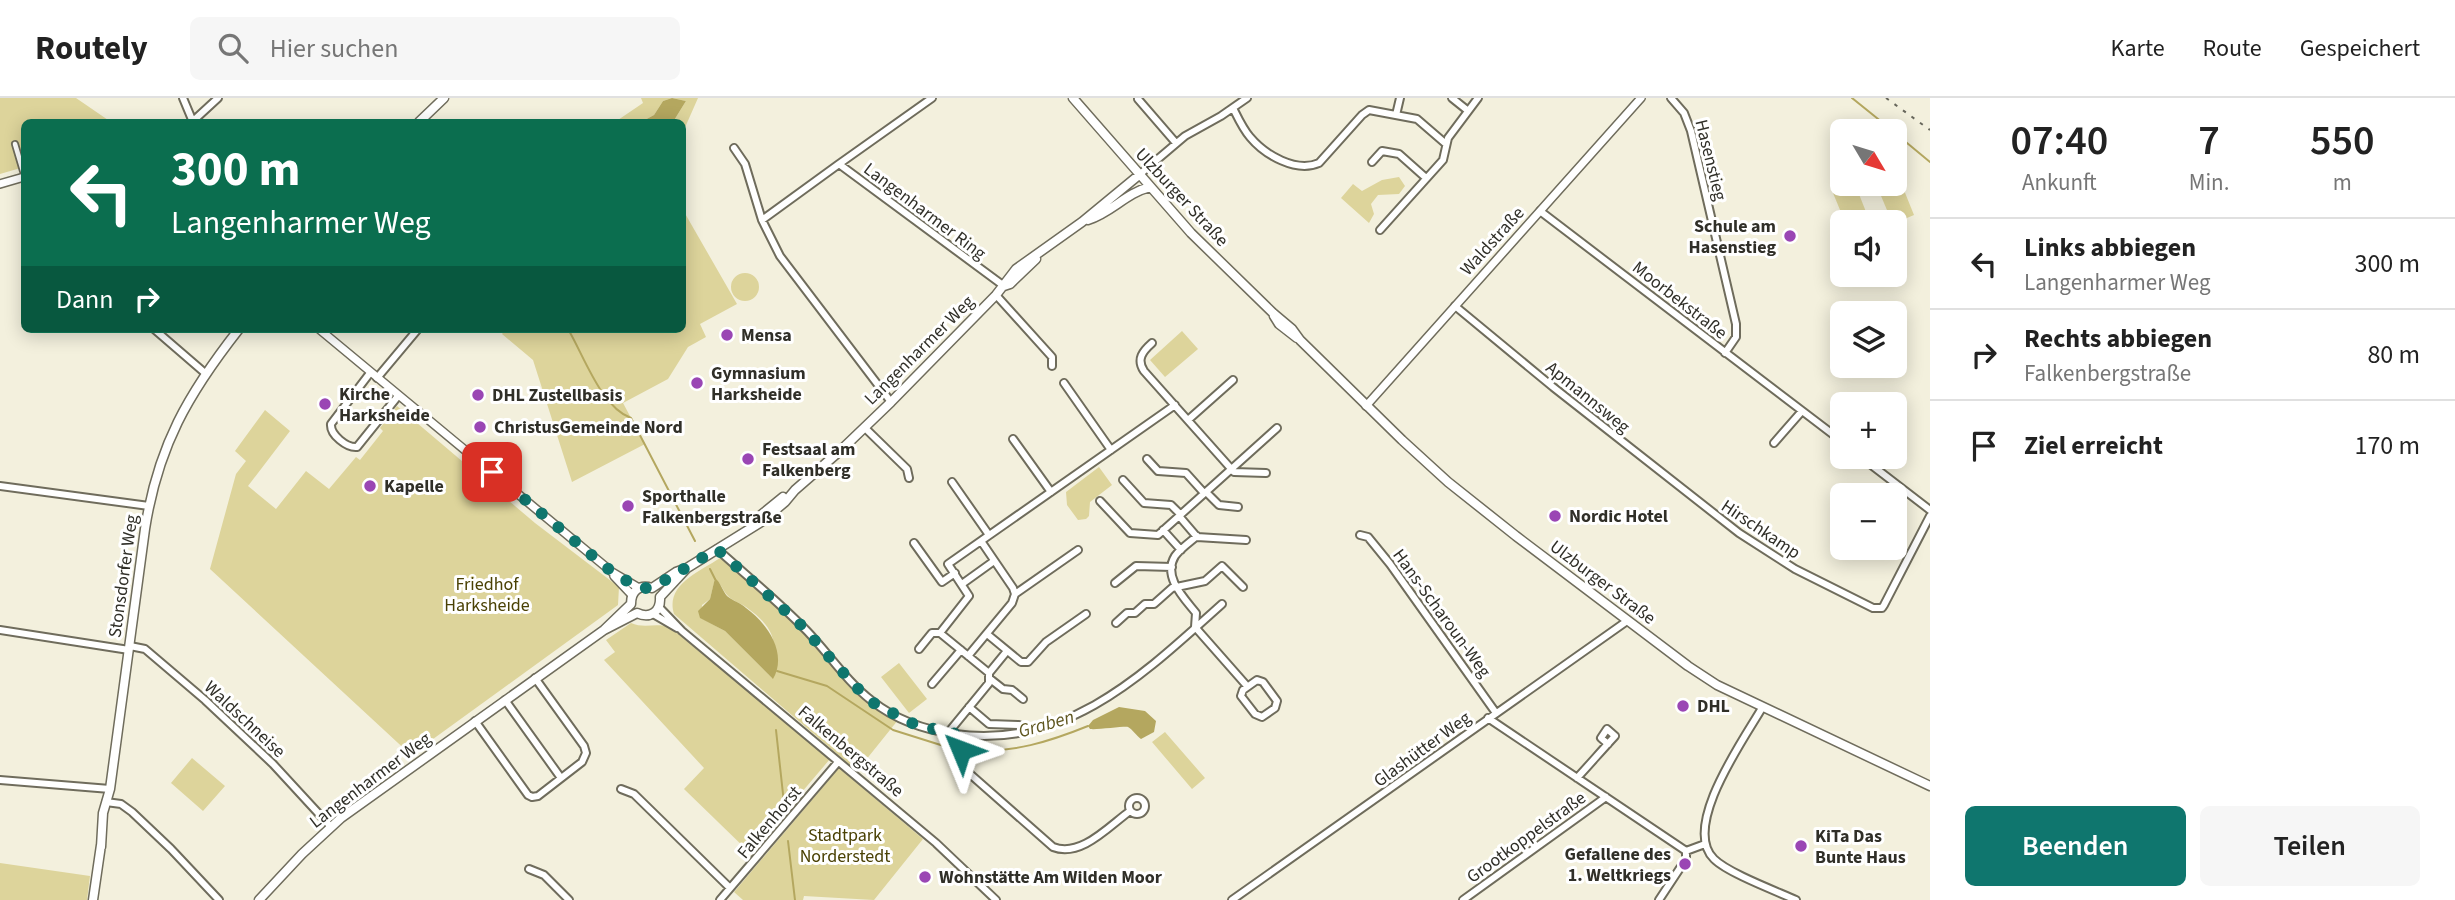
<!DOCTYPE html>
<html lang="de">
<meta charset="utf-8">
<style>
body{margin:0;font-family:"Source Sans 3",sans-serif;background:#f6f6f6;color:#222;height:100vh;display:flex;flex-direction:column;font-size:26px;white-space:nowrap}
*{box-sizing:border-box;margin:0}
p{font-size:23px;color:#767676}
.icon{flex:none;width:38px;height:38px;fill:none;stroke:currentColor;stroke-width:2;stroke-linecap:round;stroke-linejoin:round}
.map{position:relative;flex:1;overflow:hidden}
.side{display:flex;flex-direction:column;background:#fff;width:525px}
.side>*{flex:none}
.hud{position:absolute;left:21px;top:21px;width:665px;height:214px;border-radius:10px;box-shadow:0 4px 18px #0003;background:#0b6e4f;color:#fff;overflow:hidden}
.needle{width:46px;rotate:128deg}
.buttons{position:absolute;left:1830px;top:21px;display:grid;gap:14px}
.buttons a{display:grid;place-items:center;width:77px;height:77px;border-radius:10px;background:#fff;box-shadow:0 4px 18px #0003;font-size:35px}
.pin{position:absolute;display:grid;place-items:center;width:60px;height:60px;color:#fff;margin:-30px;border-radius:14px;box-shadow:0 4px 10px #0006}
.me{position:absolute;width:77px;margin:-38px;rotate:314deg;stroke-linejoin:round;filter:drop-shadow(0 0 5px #0008)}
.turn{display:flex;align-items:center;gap:24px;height:147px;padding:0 35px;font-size:32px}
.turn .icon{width:91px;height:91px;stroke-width:2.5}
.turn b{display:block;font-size:49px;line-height:60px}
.then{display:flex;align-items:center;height:66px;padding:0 35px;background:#0003;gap:14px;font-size:26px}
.eta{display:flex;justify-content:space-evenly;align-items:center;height:119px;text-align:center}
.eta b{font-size:42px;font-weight:600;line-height:49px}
.primary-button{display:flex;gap:14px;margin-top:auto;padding:14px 35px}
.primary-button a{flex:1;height:80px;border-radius:10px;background:#0f766e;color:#fff;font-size:28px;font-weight:600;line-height:80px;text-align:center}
.primary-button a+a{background:#f6f6f6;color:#222}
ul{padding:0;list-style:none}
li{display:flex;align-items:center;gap:21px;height:91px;padding:0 35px;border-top:2px solid #e0e0e0}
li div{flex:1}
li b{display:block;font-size:26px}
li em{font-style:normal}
header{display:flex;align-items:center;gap:42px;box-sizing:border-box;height:98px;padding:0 35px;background:#fff;border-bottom:2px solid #e0e0e0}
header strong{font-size:33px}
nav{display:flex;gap:38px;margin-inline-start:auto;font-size:24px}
.search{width:490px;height:63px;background:#f6f6f6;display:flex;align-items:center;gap:18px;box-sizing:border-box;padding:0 24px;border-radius:10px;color:#767676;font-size:26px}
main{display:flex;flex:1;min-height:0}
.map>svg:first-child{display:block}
.green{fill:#ddd49b;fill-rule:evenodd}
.water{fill:#b4a75f}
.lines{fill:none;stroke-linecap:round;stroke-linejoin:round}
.stream{stroke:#b4a75f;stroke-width:2}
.pedestrian-casing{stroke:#6f6c5c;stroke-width:8}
.minor-casing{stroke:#6f6c5c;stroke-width:10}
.tertiary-casing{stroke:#6f6c5c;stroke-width:10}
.secondary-casing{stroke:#6f6c5c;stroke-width:11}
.pedestrian{stroke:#fff;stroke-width:4.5}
.minor{stroke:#fff;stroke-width:6}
.tertiary{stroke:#fff;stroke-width:7}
.secondary{stroke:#fff;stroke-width:8}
.rail{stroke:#68675c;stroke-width:2;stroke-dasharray:3.5 7;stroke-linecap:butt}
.route{stroke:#0f766e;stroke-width:12;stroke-dasharray:0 21.6}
.poi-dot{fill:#9a46b4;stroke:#fff;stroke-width:2.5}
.labels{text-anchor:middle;stroke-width:6;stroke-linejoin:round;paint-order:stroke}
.street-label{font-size:18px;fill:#302f28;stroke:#fff}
.poi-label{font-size:18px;font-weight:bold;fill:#302f28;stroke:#fff;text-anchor:start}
.park-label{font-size:18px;fill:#4a4104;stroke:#fff}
.water-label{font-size:19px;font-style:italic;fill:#5f561f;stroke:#fff}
</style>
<header>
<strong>Routely</strong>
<div class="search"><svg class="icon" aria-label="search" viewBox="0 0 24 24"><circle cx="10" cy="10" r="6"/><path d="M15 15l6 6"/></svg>Hier suchen</div>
<nav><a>Karte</a><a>Route</a><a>Gespeichert</a></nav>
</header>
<main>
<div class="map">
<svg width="1930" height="802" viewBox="0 0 1930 802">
<rect width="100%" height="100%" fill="#f3f0dd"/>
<path class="green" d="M0,0H76L111,24H24V69L0,76Z
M641,0H698L683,34L682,24H673L686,3L672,0L663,3L654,17L641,24H615L643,5Z
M1895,70L1914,117L1895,125L1892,124L1876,86H1895Z
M1399,79L1405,88L1399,96L1378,97L1371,106L1374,116L1369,125L1341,100L1353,86L1362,93L1382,82Z
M1855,86L1870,124H1845L1833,95Z
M683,112L737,206L700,226L706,239L688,249L668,281L623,305L645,346L572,384L533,262L502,236L506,231H682Z
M731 189a14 14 0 1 1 28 0a14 14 0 1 1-28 0Z
M1182,233L1198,251L1165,279L1150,262Z
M397,308L535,425L619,489L618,507L411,657L210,471L236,376L246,363L235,353L265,312L290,333L248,388L276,411L306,373L329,391L356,359L360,362L383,333L380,330Z
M1099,369L1112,387L1090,404L1089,418L1086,421L1078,422L1067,407L1066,394Z
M720,460C748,484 778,508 804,535C835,566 857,604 898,622L857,673L674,516C665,487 699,474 720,460ZM715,481C722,486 722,492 728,498C733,503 740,505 746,509C778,532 776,544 772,580L725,533L701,520L702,507L710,501Z
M631,525C644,531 658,524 671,530L830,661L750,755L684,691L704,670L604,562L615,554L606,542Z
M899,565L927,601L909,615L881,579Z
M1165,634L1205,680L1192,691L1152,644Z
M192,660L225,688L203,713L171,685Z
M839,670L923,741L874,802L804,798L803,802H743L734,794Z
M0,765L90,778L87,802H0Z"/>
<path class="water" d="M672,0L686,3L673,24H641L654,17L663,3Z
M715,480C721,485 722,492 727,498C733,503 741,505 746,510C767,525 788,555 773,581L725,533L700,520L698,513L710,501Z
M1119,609L1145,613L1156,623L1154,634L1141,641C1137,638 1132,631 1128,629C1125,628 1097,632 1090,631L1088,628L1093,622Z"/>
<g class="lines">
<path class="stream" d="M1852,0L1893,33
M1895,35L1930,64
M568,231C584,258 601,309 631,320L695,443
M710,471L715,481
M777,573L827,588L893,632L947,649
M776,632L784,705
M970,652C1011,656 1051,643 1088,628
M788,743L795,802"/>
<defs>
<path id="pedestrian" d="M15,46L23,73"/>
<path id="minor" d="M183,0L193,24
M1452,0L1467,12
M1671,0L1684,15L1691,33L1736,226V239L1725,255
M1138,1L1176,45
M1233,10C1238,20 1243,31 1250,39C1265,57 1296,75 1319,65L1362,17L1369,12L1417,21L1446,46
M1396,17L1400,0
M192,24L218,0
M734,50L745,66L762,122L780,158L891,304
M1372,64L1382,53L1399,56L1426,80
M839,66L932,0
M1139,77L1185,38L1221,18L1247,0
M1540,113L1843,344
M762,122L839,66L1004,188
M1380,132L1443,62L1448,40L1478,0
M996,197L1052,259V268
M1455,208L1553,289L1739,435L1795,471L1873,510H1882L1884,507L1930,418
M154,231L205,275
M1152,245C1143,253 1136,261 1144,273L1234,374L1266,375
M370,275L331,326C330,337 347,350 357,349L398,298
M377,280L418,231
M1064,285L1111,352
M1188,322L1233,282
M865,330L907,371L909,380
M1013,341L1051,394
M1774,345L1802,313
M1861,359L1930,412
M1147,361L1158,373L1186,375L1204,395
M1123,382L1144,405L1171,407L1181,417
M952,384L989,437
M0,388L149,408
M1206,394L1219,407L1238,409
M1100,403L1130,435L1158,437L1277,330
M1179,418L1197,439L1246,442
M1163,432L1181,452
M1360,437L1368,439L1390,466L1496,615
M981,443L1013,490L1015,496
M914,445L942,484L955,475
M717,451C747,478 779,504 807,533C829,556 847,584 872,603C896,622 925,632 955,636C1067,652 1145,575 1222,506
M1115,485L1136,468L1172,469
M962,486L994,463
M659,509L682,533L936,745L996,802
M653,516L677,530
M1116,525L1127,515H1135L1145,506H1154L1172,490L1205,483L1222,468L1243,489
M1195,529L1196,515C1185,501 1162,479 1175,458C1180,451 1190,444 1197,438
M1195,529L1247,588
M0,532L129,552
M940,535L969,498L948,466L1175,307
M987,536L1021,564H1028L1046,544L1086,516
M130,548L145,551L205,602L273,666L331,729
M919,551L932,535H940L989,575
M968,558L1012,505L1015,496L1078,452
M989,580L1003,591L1012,592L1023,601
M1257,582L1263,584L1277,603L1275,610L1262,619L1255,616L1241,598L1243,592Z
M932,586L961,552
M505,602L561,680
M969,609L989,626L1019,627
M1762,610C1744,641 1681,729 1714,761C1728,775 1776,793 1796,802
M1488,620L1686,753
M475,623L528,697L532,699L538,698L582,664L586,655L584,648L535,580
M948,635L989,585V575L1007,553
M961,637L962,660L970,676L1053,749C1081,760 1109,728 1130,713
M1577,680C1590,666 1602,652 1615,638L1607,631L1601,640L1608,646
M0,682L110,691
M621,691L634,696L730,790
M1129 708a8 8 0 1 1 16 0a8 8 0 1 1-16 0Z
M106,704L121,706L132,714L171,751L219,802
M1686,753L1705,746
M529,771L544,777L569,802
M720,802L838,664
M1232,802L1627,523
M1463,802L1606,699
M1659,802L1686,761V753"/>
<path id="tertiary" d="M0,86L24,79
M319,231L612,474L639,490
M1366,308L1641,0
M614,478L632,497"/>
<path id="secondary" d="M1073,0L1191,135L1273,215L1292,231L1300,242L1402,342L1448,384L1516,438L1688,568L1717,587L1930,688
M419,24L444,0
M1088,122C1111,115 1126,95 1150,89
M1004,188L1010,186L1036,161
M1274,218L1279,226L1297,240
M750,426L783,399
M604,532L637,515C650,521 661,514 660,499L687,470L761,424L785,404L795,392L841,352L891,304L996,197L1016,171L1082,124L1139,77
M101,749L103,715L110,691L145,431C158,348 188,296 239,231
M93,802L101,747
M259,802L302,756L341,720L604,532L631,506C631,493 639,486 652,490L676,474L687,470"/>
</defs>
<use href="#pedestrian" class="pedestrian-casing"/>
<use href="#minor" class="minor-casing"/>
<use href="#tertiary" class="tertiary-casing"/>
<use href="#secondary" class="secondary-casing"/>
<use href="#pedestrian" class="pedestrian"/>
<use href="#minor" class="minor"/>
<use href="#tertiary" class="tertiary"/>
<use href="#secondary" class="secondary"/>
<path class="rail" d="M1886,0L1930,32"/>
</g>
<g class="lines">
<path class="route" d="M492,374L612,474L639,490H652L717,451L801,527L855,588L875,606L916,627L961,637V652"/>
</g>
<g class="poi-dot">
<circle cx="1790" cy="138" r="7"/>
<circle cx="727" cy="237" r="7"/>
<circle cx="697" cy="285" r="7"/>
<circle cx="478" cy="297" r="7"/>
<circle cx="325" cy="306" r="7"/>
<circle cx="480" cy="329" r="7"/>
<circle cx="748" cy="361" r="7"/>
<circle cx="370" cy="388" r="7"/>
<circle cx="628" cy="408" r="7"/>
<circle cx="1555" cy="418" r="7"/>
<circle cx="1683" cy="608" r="7"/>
<circle cx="1801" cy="748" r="7"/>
<circle cx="1685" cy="766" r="7"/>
<circle cx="925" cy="779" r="7"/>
</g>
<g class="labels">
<g class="street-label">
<text transform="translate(1711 62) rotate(76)" y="6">Hasenstieg</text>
<text transform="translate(1182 99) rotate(47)" y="6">Ulzburger Straße</text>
<text transform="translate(925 113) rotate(37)" y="6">Langenharmer Ring</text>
<text transform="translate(1492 143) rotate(-48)" y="6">Waldstraße</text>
<text transform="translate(1680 202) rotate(38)" y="6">Moorbekstraße</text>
<text transform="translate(919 252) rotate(-45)" y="6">Langenharmer Weg</text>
<text transform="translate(1588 299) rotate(39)" y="6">Apmannsweg</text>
<text transform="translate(1761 431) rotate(34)" y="6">Hirschkamp</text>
<text transform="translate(123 478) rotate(-82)" y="6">Stonsdorfer Weg</text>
<text transform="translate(1603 484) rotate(37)" y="6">Ulzburger Straße</text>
<text transform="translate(1442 515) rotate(54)" y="6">Hans-Scharoun-Weg</text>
<text transform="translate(245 621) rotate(43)" y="6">Waldschneise</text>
<text transform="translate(1422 651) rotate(-36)" y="6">Glashütter Weg</text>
<text transform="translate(851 653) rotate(40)" y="6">Falkenbergstraße</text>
<text transform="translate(370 682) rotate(-37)" y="6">Langenharmer Weg</text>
<text transform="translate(769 724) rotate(-50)" y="6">Falkenhorst</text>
<text transform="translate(1526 739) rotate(-36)" y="6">Grootkoppelstraße</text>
</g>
<g class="poi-label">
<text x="1776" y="134" text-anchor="end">Schule am<tspan x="1776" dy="21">Hasenstieg</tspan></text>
<text x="741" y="243">Mensa</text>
<text x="711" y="281">Gymnasium<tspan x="711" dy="21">Harksheide</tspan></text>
<text x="339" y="302">Kirche<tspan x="339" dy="21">Harksheide</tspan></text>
<text x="492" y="303">DHL Zustellbasis</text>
<text x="494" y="335">ChristusGemeinde Nord</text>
<text x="762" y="357">Festsaal am<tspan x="762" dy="21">Falkenberg</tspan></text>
<text x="384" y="394">Kapelle</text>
<text x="642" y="404">Sporthalle<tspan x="642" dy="21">Falkenbergstraße</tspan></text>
<text x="1569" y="424">Nordic Hotel</text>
<text x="1697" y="614">DHL</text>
<text x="1815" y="744">KiTa Das<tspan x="1815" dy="21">Bunte Haus</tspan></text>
<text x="1671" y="762" text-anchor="end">Gefallene des<tspan x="1671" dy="21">1. Weltkriegs</tspan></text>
<text x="939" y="785">Wohnstätte Am Wilden Moor</text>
</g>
<g class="park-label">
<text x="487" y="492">Friedhof<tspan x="487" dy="21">Harksheide</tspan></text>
<text x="845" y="743">Stadtpark<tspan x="845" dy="21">Norderstedt</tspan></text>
</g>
<g class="water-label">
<text transform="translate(1046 625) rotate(-16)" y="7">Graben</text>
</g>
</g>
</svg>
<div class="buttons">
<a><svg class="needle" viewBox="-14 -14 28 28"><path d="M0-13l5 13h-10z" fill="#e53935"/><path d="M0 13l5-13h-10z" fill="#767676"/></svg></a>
<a><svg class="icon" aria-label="sound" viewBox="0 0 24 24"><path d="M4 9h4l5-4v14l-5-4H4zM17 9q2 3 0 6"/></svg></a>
<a><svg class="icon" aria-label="layers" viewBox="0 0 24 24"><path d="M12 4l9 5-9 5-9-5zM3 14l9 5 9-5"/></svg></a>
<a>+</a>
<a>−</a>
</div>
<div class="pin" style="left:492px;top:374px;background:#d93025"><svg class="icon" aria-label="arrive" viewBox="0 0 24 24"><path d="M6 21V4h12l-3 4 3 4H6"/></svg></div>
<svg class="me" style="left:961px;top:652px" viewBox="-20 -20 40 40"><path d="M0-17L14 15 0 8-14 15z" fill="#0f766e" stroke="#fff" stroke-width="4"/></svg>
<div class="hud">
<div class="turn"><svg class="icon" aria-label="left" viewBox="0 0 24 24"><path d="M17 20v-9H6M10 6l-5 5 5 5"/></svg><div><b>300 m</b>Langenharmer Weg</div></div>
<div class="then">Dann<svg class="icon" aria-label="right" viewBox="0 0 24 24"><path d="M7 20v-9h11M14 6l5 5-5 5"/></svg></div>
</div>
</div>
<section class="side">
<div class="eta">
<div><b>07:40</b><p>Ankunft</p></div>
<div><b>7</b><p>Min.</p></div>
<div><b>550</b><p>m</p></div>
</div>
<ul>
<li><svg class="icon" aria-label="left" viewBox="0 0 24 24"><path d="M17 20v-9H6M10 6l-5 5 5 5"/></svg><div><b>Links abbiegen</b><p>Langenharmer Weg</p></div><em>300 m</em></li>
<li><svg class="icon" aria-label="right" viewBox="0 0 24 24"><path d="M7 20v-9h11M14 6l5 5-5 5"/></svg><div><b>Rechts abbiegen</b><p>Falkenbergstraße</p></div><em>80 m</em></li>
<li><svg class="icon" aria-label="arrive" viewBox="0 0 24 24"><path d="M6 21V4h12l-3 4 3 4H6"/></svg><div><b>Ziel erreicht</b></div><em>170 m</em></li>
</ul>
<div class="primary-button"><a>Beenden</a><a>Teilen</a></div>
</section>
</main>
